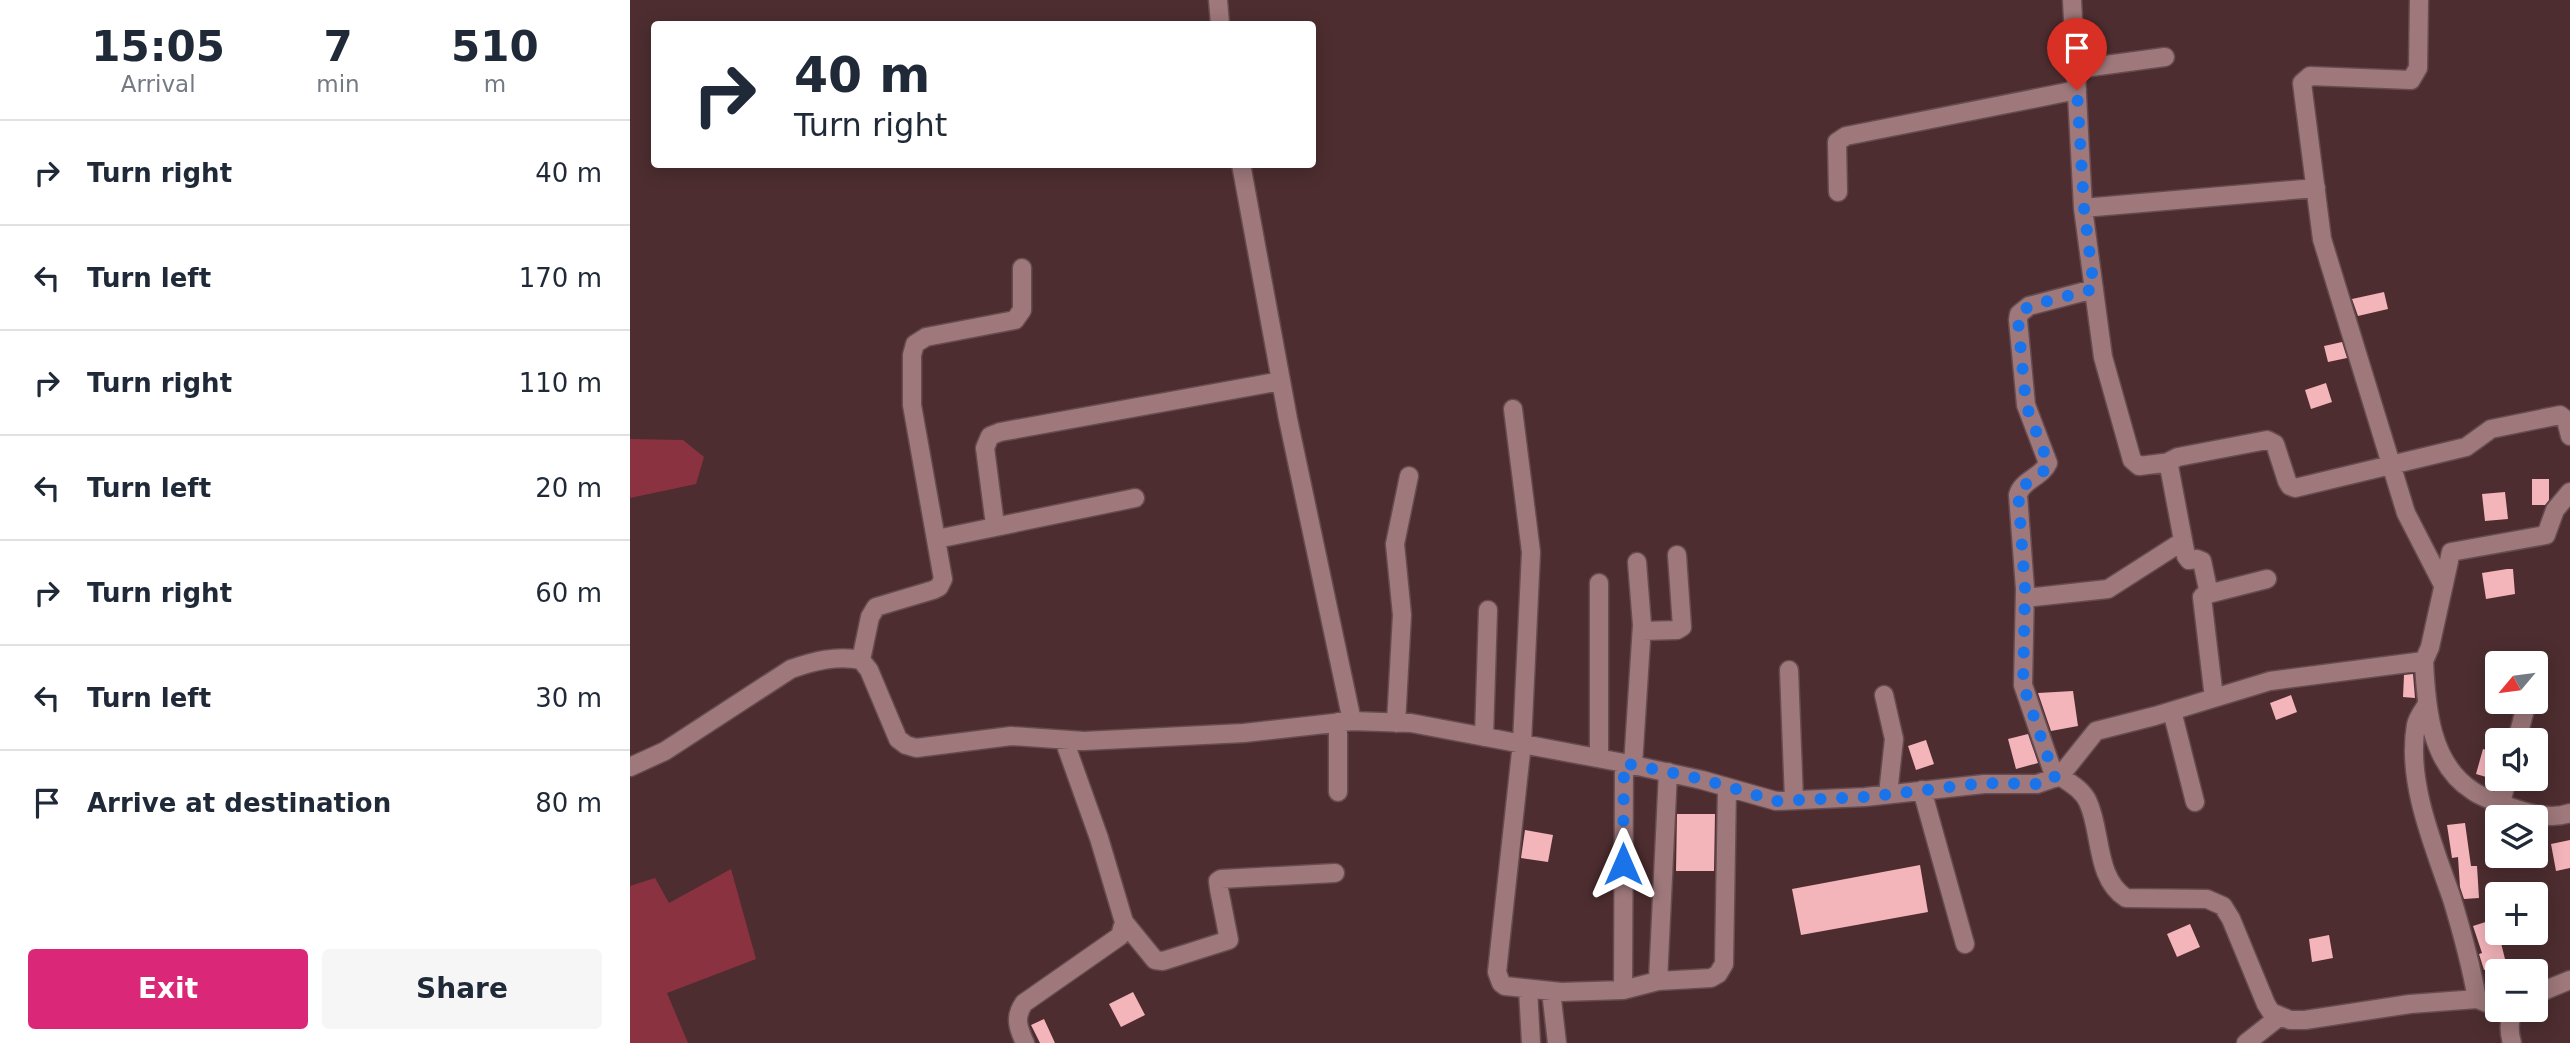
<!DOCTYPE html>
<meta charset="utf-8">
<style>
body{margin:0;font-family:"DejaVu Sans",sans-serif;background:#f6f6f7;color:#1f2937;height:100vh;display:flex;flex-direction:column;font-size:26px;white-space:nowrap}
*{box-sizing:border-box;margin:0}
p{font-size:23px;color:#747a83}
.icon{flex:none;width:38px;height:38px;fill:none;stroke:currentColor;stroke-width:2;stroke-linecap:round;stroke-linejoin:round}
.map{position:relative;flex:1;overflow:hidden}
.drawer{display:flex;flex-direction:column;background:#fff;width:630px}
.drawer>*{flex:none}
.banner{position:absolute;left:21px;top:21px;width:665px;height:147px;border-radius:7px;box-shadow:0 4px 18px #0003;background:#fff;color:#1f2937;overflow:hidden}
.needle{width:46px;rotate:241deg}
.tools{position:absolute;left:1855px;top:651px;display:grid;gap:14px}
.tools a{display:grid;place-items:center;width:63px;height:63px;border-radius:7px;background:#fff;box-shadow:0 4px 18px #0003;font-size:35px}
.pin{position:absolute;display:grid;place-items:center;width:60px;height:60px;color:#fff;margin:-72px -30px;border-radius:50% 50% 50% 0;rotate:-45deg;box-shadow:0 0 7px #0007}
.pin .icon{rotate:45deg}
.me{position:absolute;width:77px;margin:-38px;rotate:0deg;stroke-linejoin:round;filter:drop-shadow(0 0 5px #0008)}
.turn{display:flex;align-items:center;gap:24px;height:147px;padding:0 28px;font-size:32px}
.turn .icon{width:91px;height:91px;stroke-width:2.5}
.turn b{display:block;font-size:49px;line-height:60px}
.eta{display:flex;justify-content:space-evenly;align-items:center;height:119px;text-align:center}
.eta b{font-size:42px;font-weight:700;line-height:49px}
.action{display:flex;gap:14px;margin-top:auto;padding:14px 28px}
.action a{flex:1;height:80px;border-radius:7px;background:#db2777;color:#fff;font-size:28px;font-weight:700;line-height:80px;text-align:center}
.action a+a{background:#f6f6f7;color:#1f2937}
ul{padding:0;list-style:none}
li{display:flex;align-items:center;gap:21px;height:105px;padding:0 28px;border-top:2px solid #e0e1e3}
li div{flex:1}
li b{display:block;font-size:26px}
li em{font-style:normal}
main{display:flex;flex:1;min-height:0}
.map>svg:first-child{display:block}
.water{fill:#8b3241}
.building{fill:#f3b4ba}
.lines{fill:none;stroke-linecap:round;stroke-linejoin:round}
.minor-casing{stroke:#664c50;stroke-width:21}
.minor{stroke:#9e787b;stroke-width:18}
.route{stroke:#1a73e8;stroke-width:12;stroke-dasharray:0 21.6}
</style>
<main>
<section class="drawer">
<div class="eta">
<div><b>15:05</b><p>Arrival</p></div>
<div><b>7</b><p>min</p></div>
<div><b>510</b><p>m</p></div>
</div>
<ul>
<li><svg class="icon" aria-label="right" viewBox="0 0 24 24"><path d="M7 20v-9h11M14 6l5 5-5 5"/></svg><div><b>Turn right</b></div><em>40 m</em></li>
<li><svg class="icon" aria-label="left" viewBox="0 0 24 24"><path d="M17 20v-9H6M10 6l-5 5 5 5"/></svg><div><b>Turn left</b></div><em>170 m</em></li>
<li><svg class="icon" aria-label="right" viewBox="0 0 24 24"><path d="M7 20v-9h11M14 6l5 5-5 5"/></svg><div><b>Turn right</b></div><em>110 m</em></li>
<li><svg class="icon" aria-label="left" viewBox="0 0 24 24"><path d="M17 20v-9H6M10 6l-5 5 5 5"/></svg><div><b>Turn left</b></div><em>20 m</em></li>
<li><svg class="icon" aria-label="right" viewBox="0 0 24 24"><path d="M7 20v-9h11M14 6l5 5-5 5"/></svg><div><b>Turn right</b></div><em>60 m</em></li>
<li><svg class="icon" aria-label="left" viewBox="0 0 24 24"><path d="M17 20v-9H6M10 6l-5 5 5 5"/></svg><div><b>Turn left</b></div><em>30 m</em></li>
<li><svg class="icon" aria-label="arrive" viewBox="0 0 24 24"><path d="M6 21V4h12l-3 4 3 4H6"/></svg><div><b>Arrive at destination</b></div><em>80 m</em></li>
</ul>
<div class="action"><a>Exit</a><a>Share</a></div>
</section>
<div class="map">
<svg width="1940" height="1043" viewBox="0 0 1940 1043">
<rect width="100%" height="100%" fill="#4d2d30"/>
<path class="water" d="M0,439L53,440L74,457L66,484L0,498Z
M101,869L126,959L37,993L58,1043H0V886L25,878L39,903Z"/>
<path class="building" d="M1754,292L1758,309L1728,316L1722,299Z
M1712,342L1717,358L1698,362L1694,346Z
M1696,383L1702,402L1681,409L1675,390Z
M1902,479H1919V500L1915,505H1902Z
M1875,492L1878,519L1855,521L1852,494Z
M1877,569H1883L1885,594L1856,599L1852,573Z
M1783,674L1785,698L1773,697L1774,675Z
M1443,691L1448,726L1421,731L1408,693Z
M1661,695L1667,712L1646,720L1640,703Z
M1398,734L1408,763L1386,769L1378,739Z
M1296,740L1304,764L1286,770L1278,746Z
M1853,749L1867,753V763L1863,779L1846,774Z
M1047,814H1085L1084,871H1046Z
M1835,823L1841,866H1847L1849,898L1834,899L1830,887L1828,857L1822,858L1817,825Z
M895,830L923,835L918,862L891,858Z
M1940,840V868L1926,871L1921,844Z
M1290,865L1298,912L1171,935L1162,889Z
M1865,919L1876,963L1854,970L1849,954L1852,953L1843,926Z
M1560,924L1570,947L1547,957L1537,934Z
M1699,935L1703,958L1682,962L1679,939Z
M503,992L515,1015L491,1027L479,1004Z
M414,1019L425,1043H410L401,1025Z"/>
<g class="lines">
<defs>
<path id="minor" d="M588,0L590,24
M1442,0L1453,208L1686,188
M1789,0L1788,68L1781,80L1680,76L1672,83L1692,239L1776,513L1813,585
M1446,69L1535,57
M611,164L658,419L722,721
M1208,192L1207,142L1216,136L1447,90
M1453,208L1473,357L1502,460L1509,466L1533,463L1539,466L1556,556L1559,560L1567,559L1572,561L1579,594
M883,409L901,552L892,743L867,972L871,983L875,986L931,992L993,990
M1536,463L1548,457L1637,440L1645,444L1657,481L1660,486L1665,488L1836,447L1861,429L1930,415L1936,420L1940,436
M365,525L355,448L360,436L370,432L651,381
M307,539L505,498
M1395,598L1478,589L1553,541
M1012,631L1047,630L1052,627L1047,555
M231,660L240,617L246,607L303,590L309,587L313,579L282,405V355L285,344L296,337L385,320L392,310V268
M1794,661C1796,706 1800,764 1843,791C1854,799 1870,803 1883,808C1900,814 1922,820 1940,813
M1159,670L1164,800
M1254,695L1264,739L1258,794
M1584,698L1572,597L1574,595L1637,579
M1796,706C1792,712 1787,719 1786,725C1776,782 1804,846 1822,899C1832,932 1841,965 1847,999
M1542,711L1565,802
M766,723L772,615L765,544L779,476
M854,737L858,610
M1887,740L1897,702
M969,758V583
M994,763L993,990L1028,981L1081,978L1088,974L1094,964L1097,788
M1003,765L1012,625L1007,562
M0,767L35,751L161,669C184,661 207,655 231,660L239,670L268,739L276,745L286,748L381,736L454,741L614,733L722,721L781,723L994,763L1072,780L1146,801L1235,797L1354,784H1407L1430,776L1466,731L1525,716L1640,681L1794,661L1800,647L1821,552L1916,535L1925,510L1940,492
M1430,776C1440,783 1453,790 1458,802C1472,832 1465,878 1496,898L1577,899L1593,906L1601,919L1636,1004L1641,1012L1660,1020H1675L1780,1004L1847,999L1867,1007
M1425,778L1393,685L1395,589L1388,495C1392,480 1412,477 1418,463L1396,405L1388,320L1389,314L1399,306L1464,289
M1292,790L1335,944
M708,792V722
M1871,803L1877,779
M494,922L525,960L533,961L599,940L589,889L588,881L591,879L705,873
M1028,981L1038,772
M898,989L901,1043
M921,991L927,1043
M1906,994L1940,980
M395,1043C388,1028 384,1017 394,1003L490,936L494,922L469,838L434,740
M1616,1043L1649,1017
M1882,1043C1879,1032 1877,1019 1886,1010"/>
</defs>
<use href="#minor" class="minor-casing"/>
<use href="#minor" class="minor"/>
</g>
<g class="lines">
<path class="route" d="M993,864L994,763L1072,779L1146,801L1236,797L1354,783L1407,784L1425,778L1393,685L1395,589L1388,490L1415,470L1418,463L1396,405L1388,320L1389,314L1399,306L1464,289L1454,208L1447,90"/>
</g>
</svg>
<div class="tools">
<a><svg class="needle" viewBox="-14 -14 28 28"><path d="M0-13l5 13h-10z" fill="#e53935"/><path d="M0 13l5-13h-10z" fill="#747a83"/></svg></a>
<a><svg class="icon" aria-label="sound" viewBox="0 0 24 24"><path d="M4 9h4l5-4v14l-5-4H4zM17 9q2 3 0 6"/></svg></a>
<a><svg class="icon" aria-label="layers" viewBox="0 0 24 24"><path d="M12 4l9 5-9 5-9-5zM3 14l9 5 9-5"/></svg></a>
<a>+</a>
<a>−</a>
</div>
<div class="pin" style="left:1447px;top:90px;background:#d93025"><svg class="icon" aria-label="arrive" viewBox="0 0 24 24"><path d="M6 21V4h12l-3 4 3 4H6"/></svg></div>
<svg class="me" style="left:993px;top:864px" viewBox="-20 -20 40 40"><path d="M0-17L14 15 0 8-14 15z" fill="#1a73e8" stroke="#fff" stroke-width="4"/></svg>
<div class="banner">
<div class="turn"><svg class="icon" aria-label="right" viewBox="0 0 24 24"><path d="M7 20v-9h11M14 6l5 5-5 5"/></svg><div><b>40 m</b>Turn right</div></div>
</div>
</div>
</main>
